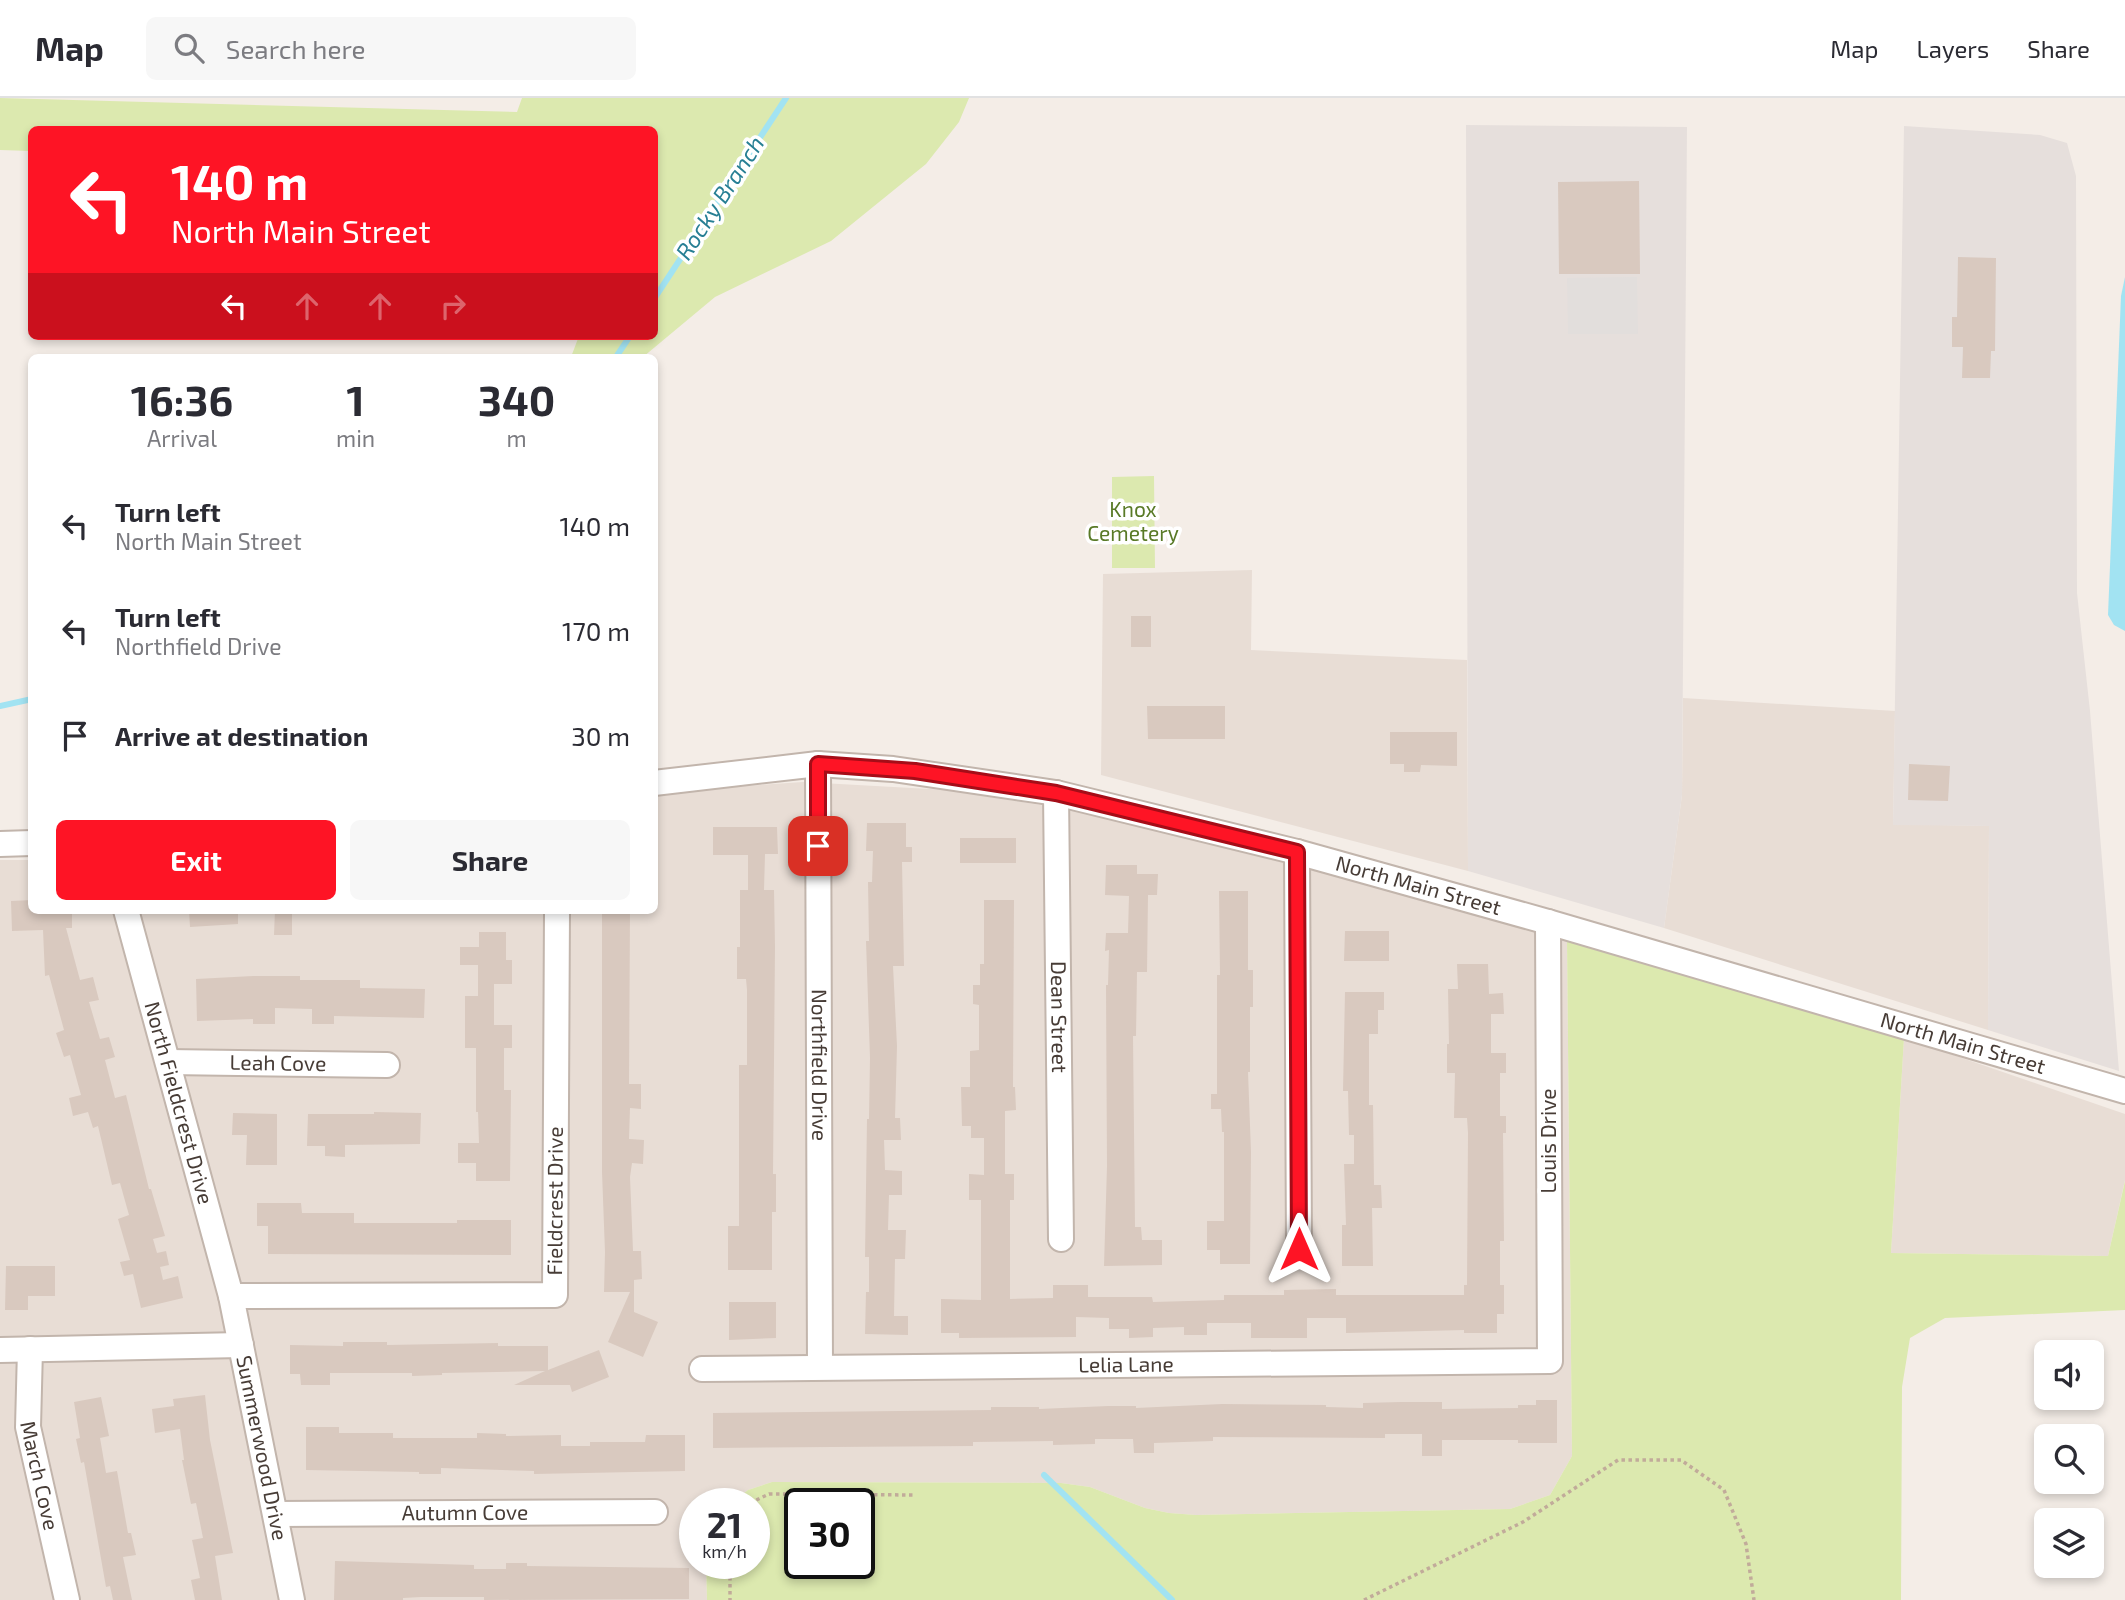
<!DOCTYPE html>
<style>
body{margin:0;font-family:"Exo 2",sans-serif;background:#f7f7f7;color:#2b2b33;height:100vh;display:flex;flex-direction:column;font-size:26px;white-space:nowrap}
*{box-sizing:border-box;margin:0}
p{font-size:23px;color:#7c7c81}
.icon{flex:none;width:38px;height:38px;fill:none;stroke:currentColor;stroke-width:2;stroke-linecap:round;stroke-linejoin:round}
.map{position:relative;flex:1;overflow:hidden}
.side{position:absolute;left:28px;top:256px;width:630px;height:560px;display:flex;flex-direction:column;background:#fff;border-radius:10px;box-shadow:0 4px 10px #0003}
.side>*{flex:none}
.hud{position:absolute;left:28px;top:28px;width:630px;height:214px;border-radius:10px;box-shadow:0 4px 10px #0003;background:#fe1425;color:#fff;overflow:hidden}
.controls{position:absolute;left:2034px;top:1242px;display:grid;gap:14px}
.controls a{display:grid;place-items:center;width:70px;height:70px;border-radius:10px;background:#fff;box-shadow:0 4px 10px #0003;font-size:35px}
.speed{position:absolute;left:679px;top:1390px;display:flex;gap:14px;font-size:35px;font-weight:700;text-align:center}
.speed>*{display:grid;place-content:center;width:91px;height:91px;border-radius:50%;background:#fff;box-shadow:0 4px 10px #0003;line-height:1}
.speed small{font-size:18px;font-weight:400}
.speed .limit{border:4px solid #111;border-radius:10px;background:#fff;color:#111}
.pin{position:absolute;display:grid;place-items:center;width:60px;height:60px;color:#fff;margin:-30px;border-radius:14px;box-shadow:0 4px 10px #0006}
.me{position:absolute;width:77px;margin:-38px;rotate:0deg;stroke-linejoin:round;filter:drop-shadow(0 0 5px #0008)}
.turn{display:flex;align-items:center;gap:24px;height:147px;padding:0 28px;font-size:32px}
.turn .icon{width:91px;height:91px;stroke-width:2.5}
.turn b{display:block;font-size:49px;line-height:60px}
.lanes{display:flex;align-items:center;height:66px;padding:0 28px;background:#0003;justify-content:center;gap:35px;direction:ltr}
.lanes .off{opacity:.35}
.eta{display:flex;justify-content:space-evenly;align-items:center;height:119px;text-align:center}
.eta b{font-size:42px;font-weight:700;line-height:49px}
.cta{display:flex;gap:14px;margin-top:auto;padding:14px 28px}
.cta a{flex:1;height:80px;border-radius:10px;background:#fe1425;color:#fff;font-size:28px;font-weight:700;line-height:80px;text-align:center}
.cta a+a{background:#f7f7f7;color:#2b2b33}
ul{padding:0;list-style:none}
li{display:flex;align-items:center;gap:21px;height:105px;padding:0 28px}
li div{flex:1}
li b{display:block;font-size:26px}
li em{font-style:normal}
header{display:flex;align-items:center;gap:42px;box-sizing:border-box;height:98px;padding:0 35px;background:#fff;border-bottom:2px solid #e1e1e2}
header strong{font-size:33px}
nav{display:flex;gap:38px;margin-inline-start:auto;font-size:24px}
.search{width:490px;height:63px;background:#f7f7f7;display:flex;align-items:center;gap:18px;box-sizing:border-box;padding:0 24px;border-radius:10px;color:#7c7c81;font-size:26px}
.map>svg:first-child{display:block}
.residential{fill:#e8ddd5}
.industrial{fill:#e6dfdc}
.green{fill:#dce9af;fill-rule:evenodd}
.parking{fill:#e2dedc}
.water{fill:#a2e3f2}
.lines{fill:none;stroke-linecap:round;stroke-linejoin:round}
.stream{stroke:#a2e3f2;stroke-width:6}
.building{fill:#d9c9bf}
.minor-casing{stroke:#c2b5ac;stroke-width:28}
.path{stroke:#c1ab9a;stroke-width:3.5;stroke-dasharray:3.5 3.5;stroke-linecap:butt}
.minor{stroke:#fff;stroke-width:24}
.route-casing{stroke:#a50d18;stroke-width:18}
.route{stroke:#fe1425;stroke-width:12}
.labels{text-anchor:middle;stroke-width:7;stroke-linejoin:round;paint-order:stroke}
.park-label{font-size:21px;fill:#597a27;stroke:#fff}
.street-label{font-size:21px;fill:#473c36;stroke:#fff}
.water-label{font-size:23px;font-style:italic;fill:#277f94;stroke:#fff}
</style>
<header>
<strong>Map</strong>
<div class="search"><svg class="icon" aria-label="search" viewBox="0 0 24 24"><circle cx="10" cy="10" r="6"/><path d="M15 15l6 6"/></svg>Search here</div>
<nav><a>Map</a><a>Layers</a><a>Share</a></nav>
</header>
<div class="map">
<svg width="2125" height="1502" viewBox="0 0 2125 1502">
<rect width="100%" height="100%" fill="#f4ede7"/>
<path class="residential" d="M1252,472L1251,552L1467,562L1468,773L1101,677L1103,476Z
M1683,600L1895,613L1893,726L1989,728L1988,932L1664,830L1682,697Z
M803,684L948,692L1095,716L1467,812L1567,842L1572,1358L1550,1397L1510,1411L1196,1417L1169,1415L1145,1410L1090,1389L1061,1385L772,1384L748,1392L731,1405H695V1465H706L707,1502H0V762H31L32,812H654L655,694Z
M1904,940L2125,1016V1082L2108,1158L1891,1155Z"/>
<path class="industrial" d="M1466,27L1687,29L1682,697L1664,830L1468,773Z
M1904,28L2040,37L2067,45L2076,78L2077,495L2090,613L2119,973L1988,932L1989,728L1893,727Z"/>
<path class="green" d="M0,0L517,14L522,0H969L959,24L926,66L831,143L715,199L643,259H571L579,238H654V32H32L31,53L0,52Z
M1154,378L1155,470H1112V379Z
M1567,842L1904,940L1891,1155L2108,1158L2125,1083V1212L1945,1220L1910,1240L1902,1289L1901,1502H707L706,1465H754V1405H731L748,1392L772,1384L1061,1385L1090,1389L1145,1410L1169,1415L1196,1417L1510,1411L1550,1397L1572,1358ZM800,1405H859V1465H800Z"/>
<path class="parking" d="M1637,179L1638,236H1568L1567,180Z"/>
<path class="water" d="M2125,179V533L2114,527L2108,517L2121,198Z"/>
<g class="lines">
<path class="stream" d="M654,201L786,0
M616,259L630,238
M0,608L32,601
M1044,1377L1172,1502"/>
</g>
<path class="building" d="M1639,83L1640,176H1559L1558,84Z
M1958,159L1996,160L1995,253H1991L1990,280H1962L1963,249H1952V219H1957Z
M1131,518H1151V549H1131Z
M1147,608H1225V641H1148Z
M1390,634H1457V668L1421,667L1420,674H1404V666H1390Z
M1909,666L1950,668L1948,703L1908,702Z
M867,725H906V749H912V764H902L904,868H893L897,948L895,1020H900L901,1042H884L885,1072L902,1073V1097H889L888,1132H906L905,1161H895L894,1218H908V1237L865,1236L866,1194H869V1159H865L867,1021H869L870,960L866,843H869L868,784H872L873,753H866Z
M713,729H777L778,756H765L764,792H774L775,849L773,1076H776V1114H772V1172H728V1128H739V967H747V892L746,881H737V849H740V792H748V757H713Z
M960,740H1016V765H960Z
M1106,767H1137V776H1158L1157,797H1148L1147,874H1137L1136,938H1133L1135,1129H1141L1142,1142H1162V1167L1104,1168L1107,1068L1106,887H1108L1109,852L1105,853L1106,835H1128L1129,798L1105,797Z
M1219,793H1248V872H1253V909H1250V974H1248L1251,1054L1250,1166H1220V1152H1207V1123H1224V1034H1222L1221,1011H1211V996H1217V877H1220Z
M32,802V812H72V830H66L80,882L93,879L99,902L89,904L100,941L109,939L115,959L105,962L115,1000L126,997L149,1091H151L165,1138L153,1141L157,1155L166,1153L169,1167L160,1169L163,1182L178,1178L183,1200L141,1210L133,1176L124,1178L120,1164L130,1162L118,1121L129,1117L120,1085L112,1087L98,1028L93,1030L88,1014L73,1018L69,1000L81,997L70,957L64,959L56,935L64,932L49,877L45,878L43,832L12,833L11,803Z
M984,802H1014L1013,989H1015L1016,1012L1005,1013V1076H1014V1102H1010V1201L1053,1200V1187H1088V1199H1152L1153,1204L1224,1202V1197H1284V1192L1336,1191V1197H1464V1187H1467L1468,1035L1467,1020H1454L1455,975H1447V946H1449L1448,891H1458L1457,866H1488L1489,896L1503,895L1504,916H1491V955H1506V975H1500V1018H1506V1035H1503L1504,1143H1500V1187H1504V1216H1497V1235H1464V1232L1346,1235V1220H1307V1240H1251V1225H1207V1237H1184V1229L1153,1230V1239L1129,1240V1231H1109V1220L1076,1219V1239L959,1240V1235H941V1201L981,1202V1102H969V1076L984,1077V1040H971V1028H962L961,989H970V953L979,952V907L973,906V887H980V866H984Z
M189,812H238V826L190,829Z
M275,812H292V837H274Z
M602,812H630L629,986H641V1011L630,1010L629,1041L644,1042L643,1066L632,1065L630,1079L633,1153H641L642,1181L634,1182V1214L658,1224L643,1259L608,1244L630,1194H604L605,1154L602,1074Z
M1345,833H1389V863H1344Z
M479,834H506V862H512V886H494V927H512V950H504V992H511L510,1083H476V1065H458V1045H479L478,1014H476V950H465V898H478V867H460V849H479Z
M253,878H300V882H360V890L425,891L424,920L334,918V926H312V911L275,910V926H253V921L197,923L196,881Z
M1345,894H1384V912H1378V936H1369V1007H1373L1374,1087H1381L1382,1110H1372L1373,1168H1342V1127H1346L1344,1066H1354V1037H1349L1348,993H1343Z
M374,1014L421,1015L420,1046L345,1047V1059L325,1058V1048H307L308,1016H374Z
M233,1015L277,1016V1067H246L247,1037H232Z
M257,1105H301L302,1115H354V1125H457V1122H511V1157L268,1156V1128H257Z
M6,1168H55V1198H28V1212H5Z
M729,1204H776V1240L729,1242Z
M343,1244H387V1247L498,1245V1248H548V1272L599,1252L609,1279L572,1294L570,1287H514L545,1273L442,1275V1277L412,1278V1275H330V1287H301L300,1276H290V1247L343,1248Z
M205,1297L210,1342L233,1455L215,1458L222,1502H195L191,1482L200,1480L192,1442L203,1440L196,1405L191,1406L182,1362H184L180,1331L155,1335L152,1311L174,1308L173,1301Z
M101,1299L109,1338L100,1340L106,1375L117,1373L128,1435H131L136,1457L123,1459L132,1502H113L110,1488L106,1489L84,1364L81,1365L76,1341L80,1340L74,1304Z
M1536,1302H1557V1345H1518V1342H1442V1358H1422V1336H1385V1340L1213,1339V1343L1154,1345V1355H1134L1133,1341H1095V1346L1053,1347V1343L973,1344V1348L713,1350V1315L991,1312V1309H1039V1311L1108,1308H1136V1310L1222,1306L1326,1307V1309L1363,1310V1305L1401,1304H1442V1311L1518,1310V1307H1536Z
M306,1329H339V1335H393V1340H477V1335L506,1336V1338L561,1337V1348H590V1344H645L646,1337H685V1373L534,1376V1373L441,1370V1376H419V1374L306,1372Z
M335,1463L474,1467V1471H506V1465H527V1468L689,1470V1501L484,1502V1499H421L403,1500V1502H334Z"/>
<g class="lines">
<defs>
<g id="minor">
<path id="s1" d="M818,666L820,1269"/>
<path id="s2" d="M654,685L818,666L893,671L1056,695L1297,754L1548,824L2125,993"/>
<path id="s3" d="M1056,695L1061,1141"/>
<path d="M0,746L32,745"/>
<path d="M1297,754L1299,1151"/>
<path id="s4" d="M126,812L231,1198L292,1502"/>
<path id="s5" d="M168,964L387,967"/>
<path id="s6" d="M231,1198L555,1197L557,812"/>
<path id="s7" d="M30,1251L28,1329L67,1502"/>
<path d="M0,1252L241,1247"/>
<path id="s8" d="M702,1271L1550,1263L1548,824"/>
<path id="s9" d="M276,1416L655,1414"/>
</g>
</defs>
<use href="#minor" class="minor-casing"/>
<path class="path" d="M750,1405L769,1396L916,1397
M730,1465V1502
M1364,1502L1523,1424L1618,1362H1681L1724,1392L1746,1446L1754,1502"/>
<use href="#minor" class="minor"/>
</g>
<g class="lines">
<defs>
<path id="route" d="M818,748V666L915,673L1056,695L1297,754L1299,1151"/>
</defs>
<use href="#route" class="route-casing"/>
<use href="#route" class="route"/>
</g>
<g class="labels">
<g class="park-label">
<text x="1133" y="419">Knox<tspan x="1133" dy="24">Cemetery</tspan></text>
</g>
<g class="street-label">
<text dy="7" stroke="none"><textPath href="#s2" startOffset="779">North Main Street</textPath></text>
<text dy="7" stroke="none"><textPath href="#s3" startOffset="224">Dean Street</textPath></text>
<text dy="7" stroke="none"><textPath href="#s2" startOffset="1346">North Main Street</textPath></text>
<text dy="7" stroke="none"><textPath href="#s5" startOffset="110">Leah Cove</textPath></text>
<text dy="7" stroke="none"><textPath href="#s1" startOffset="301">Northfield Drive</textPath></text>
<text dy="7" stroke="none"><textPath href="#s4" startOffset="200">North Fieldcrest Drive</textPath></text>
<text transform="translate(1549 1043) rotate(-90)" y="7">Louis Drive</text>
<text dy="7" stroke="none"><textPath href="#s6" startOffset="418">Fieldcrest Drive</textPath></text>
<text dy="7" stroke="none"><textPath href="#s8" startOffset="424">Lelia Lane</textPath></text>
<text dy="7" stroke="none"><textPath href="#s4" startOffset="555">Summerwood Drive</textPath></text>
<text dy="7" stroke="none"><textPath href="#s7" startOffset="128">March Cove</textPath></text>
<text dy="7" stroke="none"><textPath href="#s9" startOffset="189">Autumn Cove</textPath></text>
</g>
<g class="water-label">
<text transform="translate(720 100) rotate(-57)" y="8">Rocky Branch</text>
</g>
</g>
</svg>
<div class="controls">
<a><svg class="icon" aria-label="sound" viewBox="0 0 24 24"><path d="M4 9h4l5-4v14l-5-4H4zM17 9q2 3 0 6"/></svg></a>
<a><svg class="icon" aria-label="search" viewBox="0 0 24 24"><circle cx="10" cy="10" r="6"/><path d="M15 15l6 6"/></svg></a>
<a><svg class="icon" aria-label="layers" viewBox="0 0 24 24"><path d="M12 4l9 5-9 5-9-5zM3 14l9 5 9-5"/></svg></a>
</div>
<div class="speed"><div>21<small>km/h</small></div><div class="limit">30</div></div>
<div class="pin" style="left:818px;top:748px;background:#d93025"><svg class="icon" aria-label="arrive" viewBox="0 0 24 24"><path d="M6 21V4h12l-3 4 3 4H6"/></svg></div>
<svg class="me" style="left:1299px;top:1151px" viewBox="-20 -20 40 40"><path d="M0-17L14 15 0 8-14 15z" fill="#fe1425" stroke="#fff" stroke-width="4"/></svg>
<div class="hud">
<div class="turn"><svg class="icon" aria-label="left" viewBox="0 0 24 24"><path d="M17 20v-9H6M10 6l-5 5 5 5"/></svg><div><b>140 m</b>North Main Street</div></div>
<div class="lanes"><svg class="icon" aria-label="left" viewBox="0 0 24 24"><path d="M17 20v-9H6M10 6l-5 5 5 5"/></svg><svg class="icon off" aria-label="ahead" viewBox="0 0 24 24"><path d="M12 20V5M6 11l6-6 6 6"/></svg><svg class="icon off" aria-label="ahead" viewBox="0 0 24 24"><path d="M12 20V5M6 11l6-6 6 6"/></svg><svg class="icon off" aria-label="right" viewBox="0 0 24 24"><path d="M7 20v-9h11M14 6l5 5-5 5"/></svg></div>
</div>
<section class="side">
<div class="eta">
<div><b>16:36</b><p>Arrival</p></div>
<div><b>1</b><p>min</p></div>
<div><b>340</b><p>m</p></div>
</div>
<ul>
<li><svg class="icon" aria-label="left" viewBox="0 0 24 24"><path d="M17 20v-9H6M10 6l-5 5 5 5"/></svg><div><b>Turn left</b><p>North Main Street</p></div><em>140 m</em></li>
<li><svg class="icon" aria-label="left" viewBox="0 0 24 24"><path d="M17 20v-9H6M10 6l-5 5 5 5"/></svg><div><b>Turn left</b><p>Northfield Drive</p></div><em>170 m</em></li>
<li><svg class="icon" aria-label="arrive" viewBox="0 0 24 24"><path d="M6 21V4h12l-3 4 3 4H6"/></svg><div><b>Arrive at destination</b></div><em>30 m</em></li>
</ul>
<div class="cta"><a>Exit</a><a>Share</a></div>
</section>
</div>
